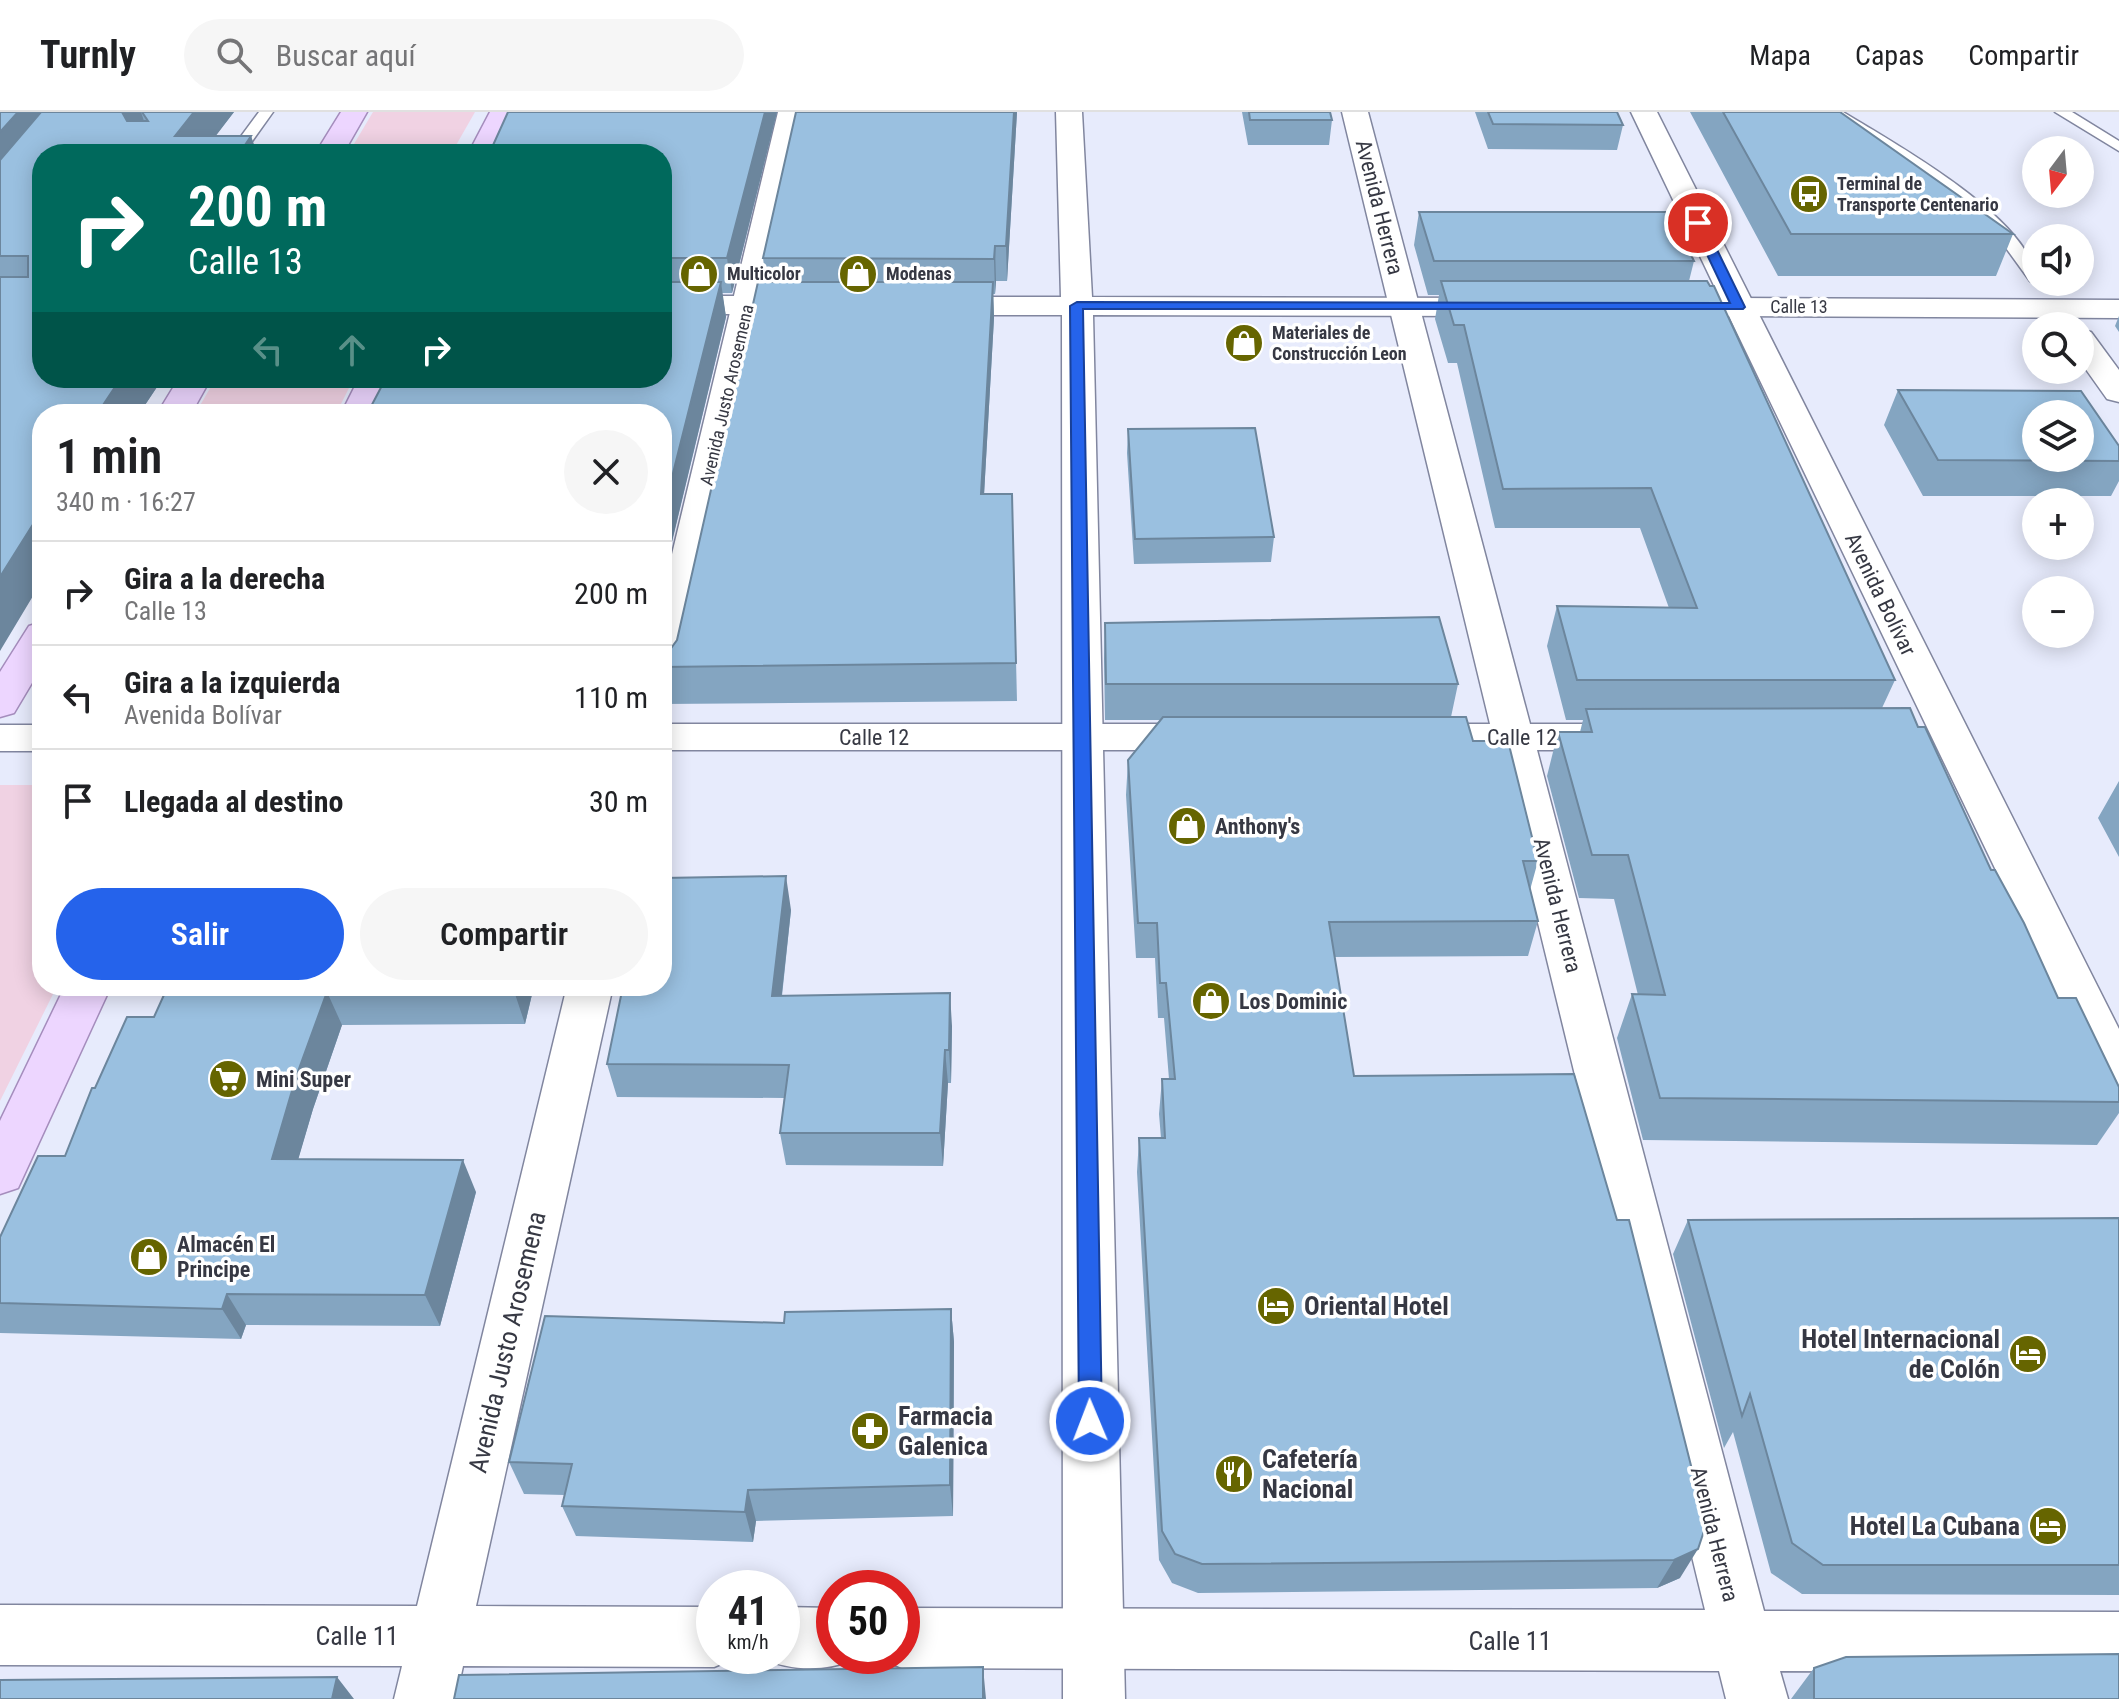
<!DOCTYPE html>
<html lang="es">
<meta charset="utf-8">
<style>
body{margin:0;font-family:"Roboto Condensed",sans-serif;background:#f6f6f6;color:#202124;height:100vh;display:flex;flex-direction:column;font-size:30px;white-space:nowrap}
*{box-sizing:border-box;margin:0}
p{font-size:26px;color:#757577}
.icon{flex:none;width:44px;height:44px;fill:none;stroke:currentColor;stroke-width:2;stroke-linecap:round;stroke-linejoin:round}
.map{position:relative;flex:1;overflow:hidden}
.sheet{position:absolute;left:32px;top:292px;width:640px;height:592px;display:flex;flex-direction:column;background:#fff;border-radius:32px;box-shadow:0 4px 20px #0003}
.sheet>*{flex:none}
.top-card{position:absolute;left:32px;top:32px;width:640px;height:244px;border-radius:32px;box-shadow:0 4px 20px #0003;background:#00695c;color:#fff;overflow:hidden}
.needle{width:52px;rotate:196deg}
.tools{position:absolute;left:2022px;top:24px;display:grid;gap:16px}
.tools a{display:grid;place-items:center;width:72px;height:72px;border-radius:50%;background:#fff;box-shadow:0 4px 20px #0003;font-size:40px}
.speed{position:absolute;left:696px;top:1458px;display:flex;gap:16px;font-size:40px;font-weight:700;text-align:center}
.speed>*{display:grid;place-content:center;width:104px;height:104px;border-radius:50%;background:#fff;box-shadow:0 4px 20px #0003;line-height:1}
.speed small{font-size:20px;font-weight:400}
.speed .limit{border:12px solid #d22;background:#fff;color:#111}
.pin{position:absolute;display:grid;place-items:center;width:68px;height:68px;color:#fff;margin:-34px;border:4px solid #fff;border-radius:50%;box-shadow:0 2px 8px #0007}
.me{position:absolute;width:88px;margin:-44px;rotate:359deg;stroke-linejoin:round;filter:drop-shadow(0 0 6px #0008)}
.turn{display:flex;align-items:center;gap:28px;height:168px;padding:0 24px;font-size:36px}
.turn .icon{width:104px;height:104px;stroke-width:2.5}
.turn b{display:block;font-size:56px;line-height:68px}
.lanes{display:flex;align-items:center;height:76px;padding:0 24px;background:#0003;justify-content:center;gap:40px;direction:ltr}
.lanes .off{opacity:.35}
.round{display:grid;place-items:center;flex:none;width:84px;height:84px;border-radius:42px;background:#f6f6f6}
.headline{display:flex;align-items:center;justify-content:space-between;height:136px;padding:0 24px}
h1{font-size:48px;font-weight:600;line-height:60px}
.button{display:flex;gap:16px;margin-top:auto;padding:16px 24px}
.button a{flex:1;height:92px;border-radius:48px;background:#2563eb;color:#fff;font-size:32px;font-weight:600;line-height:92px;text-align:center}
.button a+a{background:#f6f6f6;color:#202124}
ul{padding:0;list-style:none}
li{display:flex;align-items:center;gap:24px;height:104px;padding:0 24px;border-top:2px solid #e0e0e0}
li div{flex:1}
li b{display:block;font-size:30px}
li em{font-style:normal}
header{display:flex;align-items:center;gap:48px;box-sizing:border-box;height:112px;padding:0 40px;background:#fff;border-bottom:2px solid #e0e0e0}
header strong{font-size:38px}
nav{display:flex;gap:44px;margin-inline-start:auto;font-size:28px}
.search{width:560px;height:72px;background:#f6f6f6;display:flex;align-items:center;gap:20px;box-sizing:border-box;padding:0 28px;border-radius:44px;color:#757577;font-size:30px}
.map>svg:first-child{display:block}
.green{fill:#f0d2e3}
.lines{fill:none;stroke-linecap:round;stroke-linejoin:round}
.lane-casing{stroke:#81869f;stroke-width:3}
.street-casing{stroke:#81869f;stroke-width:3}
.secondary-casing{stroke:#81869f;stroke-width:3}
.primary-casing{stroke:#a58dbd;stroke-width:3}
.lane{fill:#fff;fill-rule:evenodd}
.street{fill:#fff;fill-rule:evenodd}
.secondary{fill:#fff;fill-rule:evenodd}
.primary{fill:#edd6ff;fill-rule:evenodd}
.wall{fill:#84a5c1}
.shaded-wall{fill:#6c869d}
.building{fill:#9ac0e0;stroke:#6c869d;stroke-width:2;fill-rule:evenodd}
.route{fill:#2563eb;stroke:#184099;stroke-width:2}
.labels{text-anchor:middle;stroke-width:7;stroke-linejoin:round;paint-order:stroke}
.far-poi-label{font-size:18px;font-weight:bold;fill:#363843;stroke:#fff;text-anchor:start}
.far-street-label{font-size:18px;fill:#363843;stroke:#fff}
.street-label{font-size:22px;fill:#363843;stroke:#fff}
.poi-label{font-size:22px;font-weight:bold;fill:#363843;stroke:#fff;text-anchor:start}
.near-poi-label{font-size:26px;font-weight:bold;fill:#363843;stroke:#fff;text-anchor:start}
.near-street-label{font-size:26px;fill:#363843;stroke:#fff}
</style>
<header>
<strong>Turnly</strong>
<div class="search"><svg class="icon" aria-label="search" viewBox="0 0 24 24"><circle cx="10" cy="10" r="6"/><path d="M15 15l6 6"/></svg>Buscar aquí</div>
<nav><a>Mapa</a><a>Capas</a><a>Compartir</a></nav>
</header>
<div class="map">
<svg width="2119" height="1587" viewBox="0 0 2119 1587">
<rect width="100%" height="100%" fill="#e7ebfc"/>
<path class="green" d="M373,0H475L451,42H348Z
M216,266H354L336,302H195Z
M0,673H42V874H57L0,989Z"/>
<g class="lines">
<defs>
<path id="lane" d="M259,0H273L243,42H228Z
M1826,0H1843C1892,30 2036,109 2036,170H2040L2030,169L1998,125L1941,73Z
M2055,0H2072L2119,29V39Z"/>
<path id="street" d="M778,0H804L681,565L676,574L662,578V484Z
M1342,0H1368L1530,612H1616L1630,615L1636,625L1630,635L1616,638H1537L1764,1499L2119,1500V1560L1780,1559L1788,1587H1726L1719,1559L902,1556L881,1547L879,1544H902V1496L1705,1498L1496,638H1413L1399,635L1393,625L1399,615L1413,612H1490Z
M1738,186L2119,188V206L1738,204L1727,201L1723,195L1727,189Z
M2080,218L2091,220L2119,258V290L2107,287L2080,249Z
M662,612H1208L1222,615L1228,625L1222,635L1208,638H662Z
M0,613H42V639H0Z
M567,874H613L476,1494L714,1495V1544H736L735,1546L714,1555L463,1554L456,1587H394L402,1554L0,1553V1493L417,1494Z
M782,1495L834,1496V1544H857L855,1547C825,1560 791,1559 761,1546L760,1544H782Z"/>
<path id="secondary" d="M1056,0H1082L1092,185L1496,186L1507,189L1511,195L1507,201L1496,204L1093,203L1125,1587H1063L1062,203H933L922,200L918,194L922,188L933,185H1061Z
M1631,0H1657L2119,917V983L2102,977L2095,964L1729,204L1654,201L1650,195L1654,189L1720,186Z
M662,184H812L823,187L827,193L823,199L812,202H662Z"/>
<path id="primary" d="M341,0H367L343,42H315Z
M490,0H516L496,42H468Z
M179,266H211L191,302H157Z
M359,266H391L375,302H341Z
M42,510V554L14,601L0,605V560L29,514Z
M65,874H111L18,1076L0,1082V1009Z"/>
</defs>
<use href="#lane" class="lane-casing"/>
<use href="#street" class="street-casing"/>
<use href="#secondary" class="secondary-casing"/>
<use href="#primary" class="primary-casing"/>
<use href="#lane" class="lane"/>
<use href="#street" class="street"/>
<use href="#secondary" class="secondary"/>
<use href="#primary" class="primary"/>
</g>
<path class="wall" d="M0,0H234L215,24H251L257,42H42V266H163L139,302H42L0,539Z
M777,0L732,181H722L726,205L662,471V42Z
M796,0H1017L1007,169H996L995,182H993L994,206L984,382H1012L1017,589L662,592V541L669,539L677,528L766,170L763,146Z
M1242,0H1334H1330L1332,8L1329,33H1248Z
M1475,0H1617L1623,13L1617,38L1488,37Z
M1690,0H1840L2013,122L1996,164H1778Z
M1419,100L1694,149L1689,169L1895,568L1882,596L1918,615L2058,886L2119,975V1001L2097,1033L1643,1028L1617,926L1632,882L1638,883L1614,787L1579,786L1547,664L1558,620H1580L1583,608H1566L1547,534L1557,494L1669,496L1640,416H1495L1457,251H1448L1435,207L1439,183H1428L1414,133Z
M2119,204V220L2115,214Z
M1898,278L2119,334V369L2111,384H1923L1884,313Z
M1128,317L1274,425L1271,450L1134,452L1127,341Z
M1105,511L1458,572L1451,605L1473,629L1538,749L1530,778L1538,809L1528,844L1334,845L1354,964L1574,962L1680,1466L1657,1476L1198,1481L1172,1471L1159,1448L1137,1060L1139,1026H1161L1159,1002L1162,967H1169L1164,906H1158L1155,846H1136L1126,683L1128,648L1161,608H1105L1104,547Z
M2119,669V745L2098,706Z
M791,798L782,884L952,914L951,971H948L943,1054L786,1053L780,1021L784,986L617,985L607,952Z
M168,874H534L525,912L342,913L313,997L298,1047L476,1080L440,1214L246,1213L241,1227L0,1221V1125L65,1044L95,976L154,905Z
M2119,1106V1483L1802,1482L1771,1461L1733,1320L1724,1336L1673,1142L1688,1108Z
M951,1197L954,1230L953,1404L756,1409L753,1430L576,1424L562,1394L565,1383L524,1382L509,1350L784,1211Z
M1814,1556L2119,1587H1791Z"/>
<path class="shaded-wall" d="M18,0H62L0,74V20Z
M121,0H141L145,12L132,29Z
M194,0H234L202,42L175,24Z
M765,0H777L732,181L727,146Z
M1014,0H1017L1007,169L1006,134Z
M251,24L257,42H239Z
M995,134L996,169L995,182L994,147Z
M721,170L726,205L662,471V405Z
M993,170L994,206L982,419L981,382Z
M121,266H163L139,302H97Z
M42,398V469L0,539V465Z
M786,764L791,798L778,917L772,884Z
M515,874H534L525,912L514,879Z
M327,880L342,913L313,997L289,1079L272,1047L296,965Z
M950,881L952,914L951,971L949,938Z
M945,938L948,971L943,1054L940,1021Z
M463,1048L476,1080L440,1214L425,1183Z
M227,1182L246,1213L241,1227L222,1197Z
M951,1197L954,1230L953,1404L950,1373Z
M748,1378L756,1409L753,1430L745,1400Z
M1698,1437L1680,1466L1657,1476L1674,1448Z
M983,1555L986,1587H983Z
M337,1565L354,1587H332Z"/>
<path class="building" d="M0,0H18L0,20Z
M41,0H122L127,9H148L142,0H194L175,24H251L239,42H42V266H121L97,302H42V398L0,465V165H28V144H0V48Z
M508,0H765L727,146H662V42H489Z
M796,0H1014L1006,134H995L994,147L763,146Z
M1249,0H1330L1332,8H1250Z
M1488,0H1617L1623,13L1493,12Z
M1723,0H1840L2013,122H1791Z
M1419,100H1670L1694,149H1434Z
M1441,169H1707L1710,174H1714L1895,568H1577L1557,494L1697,496L1651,376L1503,377L1464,213H1454Z
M662,170H721L662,405V302H367L386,266H662Z
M758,170H993L981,382H1012L1016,551L662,555V541L669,539L677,528Z
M1898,278L2081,279L2119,334V349L1938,348ZM2036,302H2080V346H2036Z
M1255,316L1274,425L1135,427L1128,317Z
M1439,505L1458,572H1106L1105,511Z
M1910,596L1918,615H1925L1991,758H1995L2024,811L2058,886H2076L2119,975V990L1660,986L1632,882L1665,883L1628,743H1592L1558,620H1592L1586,597Z
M1163,605H1466L1473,629H1508L1538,749H1523L1538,809L1329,810L1354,964L1574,962L1617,1108H1629L1706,1413L1698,1437L1674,1448L1202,1452L1175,1442L1162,1419L1139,1026H1165L1162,967H1175L1166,871H1160L1157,811H1138L1128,648Z
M786,764L772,884L950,881L949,938H945L940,1021H780L789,953L607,952L623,874H662V766Z
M168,874H515L514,879L327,880L296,965L272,1047L463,1048L425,1183L227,1182L222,1197L0,1191V1125L38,1044H65L92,976H95L127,905H154Z
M2119,1106V1453H1823L1792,1431L1750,1282L1742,1304L1688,1108Z
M951,1197L950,1373L748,1378L745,1400L562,1394L572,1352L509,1350L545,1204L784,1211L785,1200Z
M2119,1542V1587H1814V1556L1846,1545Z
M983,1555V1587H454L459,1563Z
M337,1565L332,1587H0V1568Z"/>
<path class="route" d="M1694,109L1704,111L1745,195L1743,197H1083L1102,1309L1099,1316L1090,1319L1082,1316L1079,1309L1070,194L1077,190L1730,191L1692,111Z"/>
<defs>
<symbol id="bus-disc" viewBox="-11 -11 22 22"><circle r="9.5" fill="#666500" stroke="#fff"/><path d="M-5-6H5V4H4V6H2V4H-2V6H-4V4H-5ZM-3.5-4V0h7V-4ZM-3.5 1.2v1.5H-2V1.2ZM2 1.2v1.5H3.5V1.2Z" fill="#fff"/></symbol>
<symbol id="shop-disc" viewBox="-11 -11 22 22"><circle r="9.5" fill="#666500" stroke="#fff"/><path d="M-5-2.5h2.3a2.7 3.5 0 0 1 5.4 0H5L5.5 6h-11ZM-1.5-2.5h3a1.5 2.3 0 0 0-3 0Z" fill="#fff"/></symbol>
<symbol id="supermarket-disc" viewBox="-11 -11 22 22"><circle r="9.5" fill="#666500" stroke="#fff"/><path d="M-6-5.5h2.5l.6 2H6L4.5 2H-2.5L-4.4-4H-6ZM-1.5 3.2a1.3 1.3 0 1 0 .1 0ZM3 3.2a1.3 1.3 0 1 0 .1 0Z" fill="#fff"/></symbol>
<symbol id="hotel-disc" viewBox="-11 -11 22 22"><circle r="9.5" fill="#666500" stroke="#fff"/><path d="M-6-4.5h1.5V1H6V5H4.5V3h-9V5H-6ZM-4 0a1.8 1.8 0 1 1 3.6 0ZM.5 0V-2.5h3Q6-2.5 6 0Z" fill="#fff"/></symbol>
<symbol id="pharmacy-disc" viewBox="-11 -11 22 22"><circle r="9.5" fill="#666500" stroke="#fff"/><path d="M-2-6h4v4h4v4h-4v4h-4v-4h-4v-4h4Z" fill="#fff"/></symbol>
<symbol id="restaurant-disc" viewBox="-11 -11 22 22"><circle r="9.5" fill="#666500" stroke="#fff"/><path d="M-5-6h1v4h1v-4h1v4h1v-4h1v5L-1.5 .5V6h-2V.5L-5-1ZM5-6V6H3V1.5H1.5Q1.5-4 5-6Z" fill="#fff"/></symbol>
</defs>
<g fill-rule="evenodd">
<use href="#bus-disc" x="1787" y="60" width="44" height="44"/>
<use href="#shop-disc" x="677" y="140" width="44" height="44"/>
<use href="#shop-disc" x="836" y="140" width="44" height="44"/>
<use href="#shop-disc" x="1222" y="209" width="44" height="44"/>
<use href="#shop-disc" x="1165" y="692" width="44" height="44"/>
<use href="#shop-disc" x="1189" y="867" width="44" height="44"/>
<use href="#supermarket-disc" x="206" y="945" width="44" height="44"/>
<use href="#shop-disc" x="127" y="1123" width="44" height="44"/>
<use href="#hotel-disc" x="1254" y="1172" width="44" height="44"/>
<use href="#hotel-disc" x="2006" y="1220" width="44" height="44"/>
<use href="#pharmacy-disc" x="848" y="1297" width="44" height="44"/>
<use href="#restaurant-disc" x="1212" y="1340" width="44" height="44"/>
<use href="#hotel-disc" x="2026" y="1392" width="44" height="44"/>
</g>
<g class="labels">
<g class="far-poi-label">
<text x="1837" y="78">Terminal de<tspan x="1837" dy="21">Transporte Centenario</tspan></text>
<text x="727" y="168">Multicolor</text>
<text x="886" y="168">Modenas</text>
<text x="1272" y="227">Materiales de<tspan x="1272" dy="21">Construcción Leon</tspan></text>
</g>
<g class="far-street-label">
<text x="1799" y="201">Calle 13</text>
<text transform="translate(727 283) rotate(-77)" y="6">Avenida Justo Arosemena</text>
</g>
<g class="street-label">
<text transform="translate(1380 95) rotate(76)" y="8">Avenida Herrera</text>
<text transform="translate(1881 482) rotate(64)" y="8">Avenida Bolívar</text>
<text x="874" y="633">Calle 12</text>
<text x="1522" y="633">Calle 12</text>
<text transform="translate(1558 793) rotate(76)" y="8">Avenida Herrera</text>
<text transform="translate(1715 1422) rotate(76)" y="8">Avenida Herrera</text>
</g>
<g class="poi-label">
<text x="1215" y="722">Anthony's</text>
<text x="1239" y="897">Los Dominic</text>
<text x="256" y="975">Mini Super</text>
<text x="177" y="1140">Almacén El<tspan x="177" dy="25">Principe</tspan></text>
</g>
<g class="near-poi-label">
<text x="1304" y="1203">Oriental Hotel</text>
<text x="2000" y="1236" text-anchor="end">Hotel Internacional<tspan x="2000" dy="30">de Colón</tspan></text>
<text x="898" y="1313">Farmacia<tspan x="898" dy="30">Galenica</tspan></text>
<text x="1262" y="1356">Cafetería<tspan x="1262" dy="30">Nacional</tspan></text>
<text x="2020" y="1423" text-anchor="end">Hotel La Cubana</text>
</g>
<g class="near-street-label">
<text transform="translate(507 1230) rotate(-77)" y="9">Avenida Justo Arosemena</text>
<text x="357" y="1533">Calle 11</text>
<text x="1510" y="1538">Calle 11</text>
</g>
</g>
</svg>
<div class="tools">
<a><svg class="needle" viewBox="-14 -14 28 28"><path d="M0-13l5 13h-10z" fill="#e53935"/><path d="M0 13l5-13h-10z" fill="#757577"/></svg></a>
<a><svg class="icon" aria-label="sound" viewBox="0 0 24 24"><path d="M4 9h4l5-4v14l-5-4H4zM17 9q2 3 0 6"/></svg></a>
<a><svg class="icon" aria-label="search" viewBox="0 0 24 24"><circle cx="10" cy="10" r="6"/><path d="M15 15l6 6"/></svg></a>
<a><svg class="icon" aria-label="layers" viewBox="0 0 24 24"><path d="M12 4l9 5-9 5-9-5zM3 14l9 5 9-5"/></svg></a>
<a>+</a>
<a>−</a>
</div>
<div class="speed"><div>41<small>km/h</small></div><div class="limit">50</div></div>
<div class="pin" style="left:1698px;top:111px;background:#d93025"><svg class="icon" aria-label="arrive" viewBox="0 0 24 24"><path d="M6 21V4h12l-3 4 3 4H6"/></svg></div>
<svg class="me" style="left:1090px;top:1309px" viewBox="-20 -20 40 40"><circle r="17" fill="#2563eb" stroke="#fff" stroke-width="3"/><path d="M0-11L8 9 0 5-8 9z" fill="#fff"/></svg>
<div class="top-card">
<div class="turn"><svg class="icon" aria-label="right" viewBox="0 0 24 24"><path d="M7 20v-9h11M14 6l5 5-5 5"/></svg><div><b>200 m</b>Calle 13</div></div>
<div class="lanes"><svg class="icon off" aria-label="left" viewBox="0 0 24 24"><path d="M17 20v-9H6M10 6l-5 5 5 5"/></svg><svg class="icon off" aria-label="ahead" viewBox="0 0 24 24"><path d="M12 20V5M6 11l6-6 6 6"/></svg><svg class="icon" aria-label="right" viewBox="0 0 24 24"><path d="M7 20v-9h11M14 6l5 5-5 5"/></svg></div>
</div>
<section class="sheet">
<div class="headline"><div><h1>1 min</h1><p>340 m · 16:27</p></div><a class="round"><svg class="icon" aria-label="close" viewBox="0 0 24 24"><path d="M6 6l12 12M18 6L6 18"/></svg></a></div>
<ul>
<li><svg class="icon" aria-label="right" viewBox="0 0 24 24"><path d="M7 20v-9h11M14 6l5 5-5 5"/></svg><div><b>Gira a la derecha</b><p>Calle 13</p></div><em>200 m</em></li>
<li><svg class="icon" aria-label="left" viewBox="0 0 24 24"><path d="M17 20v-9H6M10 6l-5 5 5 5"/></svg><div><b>Gira a la izquierda</b><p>Avenida Bolívar</p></div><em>110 m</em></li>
<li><svg class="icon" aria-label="arrive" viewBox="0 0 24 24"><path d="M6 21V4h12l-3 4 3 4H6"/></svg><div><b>Llegada al destino</b></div><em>30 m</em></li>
</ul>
<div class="button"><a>Salir</a><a>Compartir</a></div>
</section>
</div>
